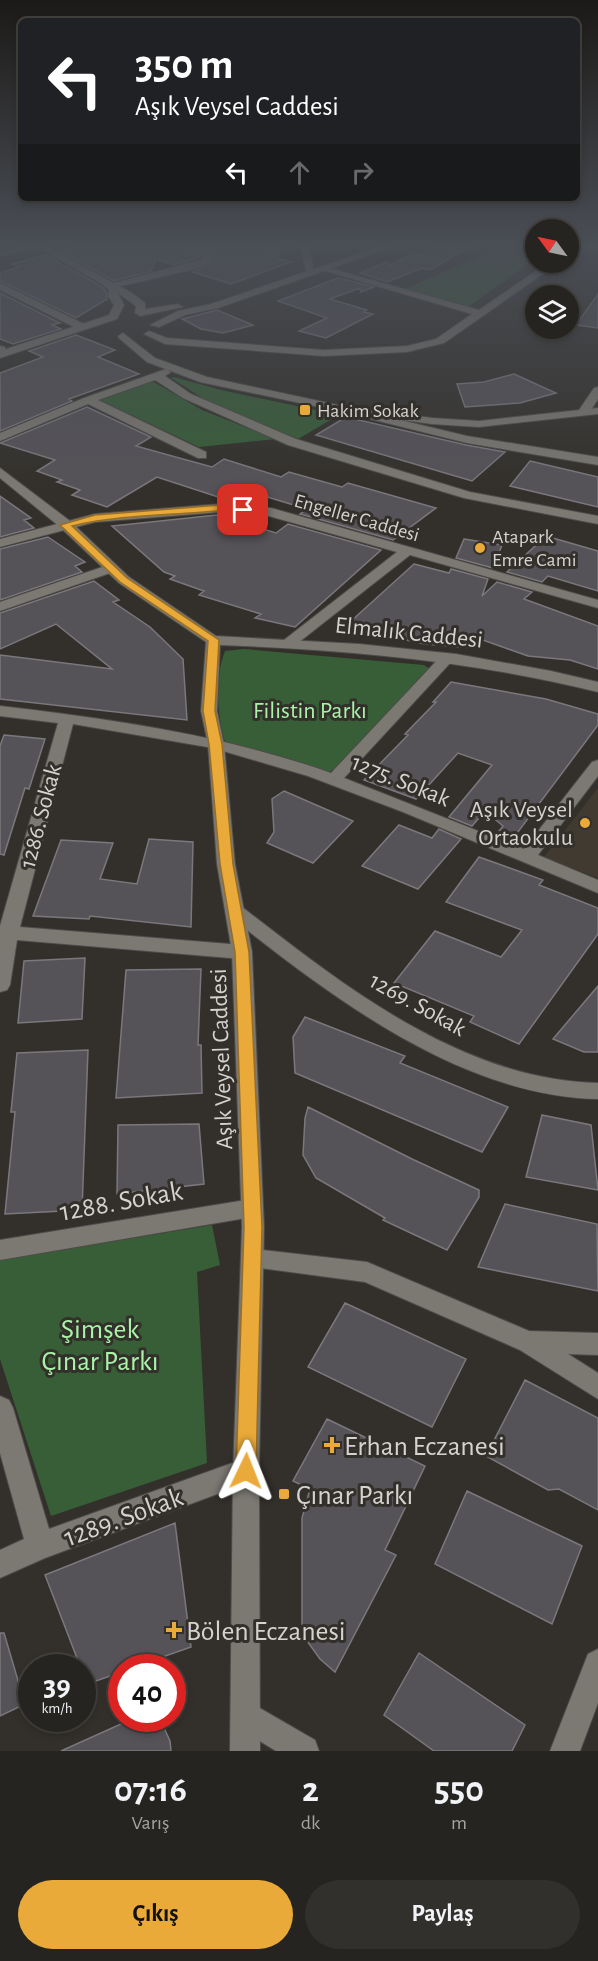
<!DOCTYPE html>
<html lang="tr">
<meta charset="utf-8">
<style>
body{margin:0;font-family:"Alegreya Sans",sans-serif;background:#32302d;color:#f1f3f6;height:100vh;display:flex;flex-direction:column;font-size:22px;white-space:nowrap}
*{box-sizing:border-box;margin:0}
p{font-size:20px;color:#a4a4a5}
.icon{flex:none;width:33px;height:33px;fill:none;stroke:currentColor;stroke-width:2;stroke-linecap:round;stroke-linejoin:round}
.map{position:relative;height:1751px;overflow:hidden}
.sheet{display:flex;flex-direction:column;background:#262420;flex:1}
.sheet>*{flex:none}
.top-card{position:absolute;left:18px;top:18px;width:562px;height:183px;border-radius:9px;box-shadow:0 3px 9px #0003,0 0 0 2px #42413e;background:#202124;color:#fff;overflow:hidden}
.needle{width:39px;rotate:303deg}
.buttons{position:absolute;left:525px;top:219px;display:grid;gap:12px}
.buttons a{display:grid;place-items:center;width:54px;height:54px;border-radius:50%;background:#262420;box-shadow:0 3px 9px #0003,0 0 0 2px #42413e;font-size:30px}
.speed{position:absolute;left:18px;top:1654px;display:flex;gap:12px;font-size:30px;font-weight:700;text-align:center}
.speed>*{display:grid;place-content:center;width:78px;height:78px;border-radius:50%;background:#262420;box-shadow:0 3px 9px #0003,0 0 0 2px #42413e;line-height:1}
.speed small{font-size:15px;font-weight:400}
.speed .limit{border:9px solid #d22;background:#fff;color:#111}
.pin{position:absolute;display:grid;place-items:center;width:51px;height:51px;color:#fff;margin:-26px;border-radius:12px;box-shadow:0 3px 9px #0006}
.me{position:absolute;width:66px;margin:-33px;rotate:2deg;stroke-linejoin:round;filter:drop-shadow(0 0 4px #0008)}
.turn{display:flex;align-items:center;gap:21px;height:126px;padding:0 18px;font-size:27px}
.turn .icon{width:78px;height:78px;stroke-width:2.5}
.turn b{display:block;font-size:42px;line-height:51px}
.lanes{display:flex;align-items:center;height:57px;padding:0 18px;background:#0003;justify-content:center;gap:30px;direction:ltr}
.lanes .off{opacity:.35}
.eta{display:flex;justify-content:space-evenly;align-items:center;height:102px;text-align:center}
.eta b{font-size:36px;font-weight:600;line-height:42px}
.cta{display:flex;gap:12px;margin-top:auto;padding:12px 18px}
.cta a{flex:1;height:69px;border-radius:36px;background:#eaaa39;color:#111;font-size:24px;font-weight:600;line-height:69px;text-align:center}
.cta a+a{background:#32302d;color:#f1f3f6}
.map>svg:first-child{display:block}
.built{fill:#403a30}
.green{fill:#385e38}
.building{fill:#565358;stroke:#7b787d;stroke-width:1.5}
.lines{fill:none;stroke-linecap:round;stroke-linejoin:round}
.minor-casing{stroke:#4e4c49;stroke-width:2}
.tertiary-casing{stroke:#4e4c49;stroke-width:2}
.minor{fill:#7c7973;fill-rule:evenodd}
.tertiary{fill:#7c7973;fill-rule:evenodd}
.route{fill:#eaaa39;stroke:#986e25;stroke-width:1.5}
.poi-dot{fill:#eaaa39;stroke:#33302b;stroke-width:2}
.labels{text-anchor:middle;stroke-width:6;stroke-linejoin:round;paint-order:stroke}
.far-poi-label{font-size:20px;fill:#d5d3d0;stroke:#33302b;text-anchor:start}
.far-street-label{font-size:20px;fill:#d5d3d0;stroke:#33302b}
.street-label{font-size:24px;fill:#d5d3d0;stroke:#33302b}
.park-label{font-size:24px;fill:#a8f3a7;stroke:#33302b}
.poi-label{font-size:24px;fill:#d5d3d0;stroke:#33302b;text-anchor:end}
.near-street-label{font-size:28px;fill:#d5d3d0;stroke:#33302b}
.near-park-label{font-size:28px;fill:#a8f3a7;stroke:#33302b}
.near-poi-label{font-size:28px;fill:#d5d3d0;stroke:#33302b;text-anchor:start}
</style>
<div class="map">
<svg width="598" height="1751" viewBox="0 0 598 1751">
<rect width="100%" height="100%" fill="#33302b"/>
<path class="built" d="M598,788V878L544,857Z"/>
<path class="green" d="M527,243H535V259L468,307L405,289L498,248L515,251Z
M174,377L221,390L339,415L298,439L212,404L171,378Z
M152,381L202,410L276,439L199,447L100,400Z
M244,649L424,665L430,669L336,768L327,773L225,742C217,713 214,680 225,651Z
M212,1225L220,1265L197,1272L207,1463L51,1516L0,1359V1260Z"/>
<path class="building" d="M90,243H181L200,257L173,265L156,259L151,271L114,281L60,251Z
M199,243H280V254L270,256L291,262L231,284L193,272L213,261L212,251Z
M441,243H476L430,270L422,268L387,282L360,273L387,262L390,265L414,253L420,255Z
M46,255L101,286L106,291L107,299L76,318L0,281V273L19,267L12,264Z
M338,278L374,287L361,292L360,288L330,299L367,310L364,312L373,314L326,338L299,331L327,318L278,301Z
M0,293L60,323L52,325L61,329L13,344L0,339Z
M598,294V328L576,325Z
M217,310L253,325L223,333L201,329L182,319Z
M76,335L115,350L98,357L139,374L69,399L72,401L0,431V373L43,357L29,351Z
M514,374L556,393L520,403L465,407L457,384L484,382Z
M87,407L151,437L136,446L172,456L212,467L224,459L281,477L289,472L342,487L348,483L436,508L393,540L300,514L307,509L234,487L218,497L157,477L107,507L72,495L80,490L57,482L62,480L37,471L55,460L0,443Z
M346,417L466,445L505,452L472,481L316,435Z
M530,461L598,477V507L510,486Z
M0,496L31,518L24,520L34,528L0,537Z
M217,515L276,533L288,524L381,550L295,627L255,618L261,614L199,595L204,591L170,579L175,576L164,572L112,526Z
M546,536L598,551V591L548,576L542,582L507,572Z
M48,537L85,562L75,566L82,572L0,600V549Z
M464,539L502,545L493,568L456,558Z
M414,564L449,573L451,569L488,579L482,596L497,582L532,592L524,599L598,626V669L570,660L528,656L483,640L474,648L425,644L387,636L384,639L339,632Z
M94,581L119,600L113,602L150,627L183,659L187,720L0,699V655L112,669L56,624L0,649V613Z
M451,682L546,699L598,714V725L515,836L499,831L503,826L485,811L472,826L449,817L492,765L458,753L416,799L364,780L408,735L405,734L436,702H433Z
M4,735L45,739L29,789L25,788L4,855L0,854V746Z
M284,791L353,821L313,863L267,843L274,832L272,799Z
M399,825L432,838L439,829L461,839L418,889L362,866Z
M149,839L193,842L191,927L90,916L89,919L33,916L61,840L113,843L100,879L137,884Z
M479,857L543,880L539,885L598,908V934L519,1044L470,1022L474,1016L394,983L435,931L501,957L522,930L446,902Z
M85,958L82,1019L18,1023L24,961Z
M201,969L198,1045H201L202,1093L116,1098L126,970Z
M598,986V1052H584L553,1039Z
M305,1017L405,1056L400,1063L508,1107L482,1152L295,1073L293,1037Z
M88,1050L82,1210L5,1214L15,1112H11L17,1053Z
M308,1107L412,1159L479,1190V1197L447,1250L383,1220L385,1218L316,1178L303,1155L305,1118Z
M542,1115L591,1125L598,1190L526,1177Z
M199,1124L204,1184L117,1194L118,1125Z
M505,1204L597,1224L598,1291L478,1267Z
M345,1303L466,1359L432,1427L308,1367Z
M525,1380L598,1418V1510L559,1489L548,1490L486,1456Z
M327,1419L425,1466L385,1550L396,1555L335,1672L320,1659L302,1634V1518L310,1489L293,1481Z
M467,1491L582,1546L552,1624L435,1564Z
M175,1523L191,1647L131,1668H122V1672L87,1684L45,1575Z
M0,1633H4L25,1704L0,1716Z
M419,1653L525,1725L512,1751H434L384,1715Z
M132,1719H160L170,1741L171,1751H61Z"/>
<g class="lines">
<defs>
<path id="minor" d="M34,243H51L0,257V251Z
M183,243H194L211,253V261L195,269L108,289L103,286L202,259L203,256Z
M300,243H309L314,274L306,272Z
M500,243H515L511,246Z
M591,243H598V247L568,259V253Z
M549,262H560L444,343L407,352L324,356L165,344L144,334L149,331L167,338L324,350L407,346L436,339L472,314L322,270V266L479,310Z
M0,283L88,326L89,328L80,330L0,290Z
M0,346L5,347V351L0,352Z
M166,369L171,372L165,376L191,394L296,439L470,492L598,516V524L464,498L288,445L183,398L155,380L98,400L206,452V458H198L88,404L0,441V433L84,398Z
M598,387V399L589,413L579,415L577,413L594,388Z
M338,405L467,436L598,457V465L467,443L334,410V406Z
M221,504L271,508L598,600V608L410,555L294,646H284L282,643L284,640L397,552L265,515L221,512L95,522L0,547V539L95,514Z
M111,564L116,565V571L0,611V602Z
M447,654L454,658L452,661L344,778L524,849L592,762L598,760V776L538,855L598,880V893L403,812L308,776L213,748L73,724L20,927L242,945L249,947L252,952L249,957L242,959L17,940L10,985L7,990L0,992V926L58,723L0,716V706C112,719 224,735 331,773L442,655Z
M235,905L242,907C344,986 462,1080 598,1083V1099C460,1096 332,997 228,915L226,911L228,907Z
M252,1199L260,1201L263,1208L260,1215L252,1217L0,1260V1240Z
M253,1249L367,1262L529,1331L598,1333V1355L568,1354L598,1373V1399L520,1350L365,1282L245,1266L241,1259L245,1252Z
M0,1396L9,1400L13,1408L49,1529L246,1458L255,1462L259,1471L255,1480L45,1558L0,1578V1550L24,1539L0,1453Z
M598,1649V1703L580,1751H550L588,1654Z
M246,1700L315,1740L319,1751H276L235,1726L231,1715L235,1704Z"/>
<path id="tertiary" d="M30,243H41L132,293L145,303V309L178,304L183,307L140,316L135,313L136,306L118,293L124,305L117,319L0,358V351L109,315L114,305L108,296L109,288Z
M390,243H404L218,308L185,315L159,327L150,325L178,311L211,304Z
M123,333L155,358L207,377L338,405L432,418L479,421L598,408V414L479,427L432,424L338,411L200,382L147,362L119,338L118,336Z
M0,468L70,521L129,577L216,636L359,644L456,654L551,671L598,682V692C474,661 348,650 220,645L217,711L224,744L235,864L252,952L264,1227L259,1471L260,1751H230L233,1471L242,1227L232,952L217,864L208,744L201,711L206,642L119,583L60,527L0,478Z"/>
</defs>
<use href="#minor" class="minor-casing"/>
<use href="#tertiary" class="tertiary-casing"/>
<use href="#minor" class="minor"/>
<use href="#tertiary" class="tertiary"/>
</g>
<linearGradient id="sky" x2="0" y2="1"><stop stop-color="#1c1a18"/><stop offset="0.5" stop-color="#4a4e55"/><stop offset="1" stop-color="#4a4e55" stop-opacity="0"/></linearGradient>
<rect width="598" height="489" fill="url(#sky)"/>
<path class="route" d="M221,505L248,510C240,516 227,511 217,511C169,515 119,515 72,526L127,578L219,640L215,711L222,744L233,864L249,952L262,1227L256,1471L253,1477L246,1480L239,1477L236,1471L244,1227L235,952L220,864L209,744L203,711L208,641L120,582L60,525L95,515Z"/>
<g class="poi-dot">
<rect x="299" y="404" width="12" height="12" rx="3"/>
<circle cx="480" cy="548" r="6"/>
<circle cx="585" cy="823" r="6"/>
<path d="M329 1436h6v6h6v6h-6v6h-6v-6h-6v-6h6z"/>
<rect x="278" y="1488" width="12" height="12" rx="3"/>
<path d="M171 1621h6v6h6v6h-6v6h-6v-6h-6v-6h6z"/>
</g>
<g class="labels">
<g class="far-poi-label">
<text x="317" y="417">Hakim Sokak</text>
<text x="492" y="543">Atapark<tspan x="492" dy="23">Emre Cami</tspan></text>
</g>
<g class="far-street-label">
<text transform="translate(357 517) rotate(16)" y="7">Engeller Caddesi</text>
</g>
<g class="street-label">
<text transform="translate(409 632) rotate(6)" y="8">Elmalık Caddesi</text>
<text transform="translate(401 780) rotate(22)" y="8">1275. Sokak</text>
<text transform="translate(40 816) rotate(-75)" y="8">1286. Sokak</text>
<text transform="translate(418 1004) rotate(29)" y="8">1269. Sokak</text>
<text transform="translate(221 1059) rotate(-92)" y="8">Aşık Veysel Caddesi</text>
</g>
<g class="park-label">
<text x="310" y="718">Filistin Parkı</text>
</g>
<g class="poi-label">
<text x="573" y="817">Aşık Veysel<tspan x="573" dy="28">Ortaokulu</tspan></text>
</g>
<g class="near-street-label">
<text transform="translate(121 1200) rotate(-10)" y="10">1288. Sokak</text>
<text transform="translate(123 1516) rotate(-20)" y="10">1289. Sokak</text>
</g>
<g class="near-park-label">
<text x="100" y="1338">Şimşek<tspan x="100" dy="32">Çınar Parkı</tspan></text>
</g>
<g class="near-poi-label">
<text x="344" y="1455">Erhan Eczanesi</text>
<text x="296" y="1504">Çınar Parkı</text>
<text x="186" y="1640">Bölen Eczanesi</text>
</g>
</g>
</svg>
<div class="buttons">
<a><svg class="needle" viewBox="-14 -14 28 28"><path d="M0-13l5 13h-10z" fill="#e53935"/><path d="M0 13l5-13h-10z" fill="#a4a4a5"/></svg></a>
<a><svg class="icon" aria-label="layers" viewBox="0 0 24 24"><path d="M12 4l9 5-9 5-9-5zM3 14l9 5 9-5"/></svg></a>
</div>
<div class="speed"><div>39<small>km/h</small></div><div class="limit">40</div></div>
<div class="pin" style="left:243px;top:510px;background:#d93025"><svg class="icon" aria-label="arrive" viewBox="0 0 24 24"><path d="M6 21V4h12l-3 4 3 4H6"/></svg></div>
<svg class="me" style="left:246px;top:1471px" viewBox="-20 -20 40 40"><path d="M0-17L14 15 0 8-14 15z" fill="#eaaa39" stroke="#fff" stroke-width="4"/></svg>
<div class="top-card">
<div class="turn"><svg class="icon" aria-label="left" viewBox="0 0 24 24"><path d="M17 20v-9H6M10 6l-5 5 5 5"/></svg><div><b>350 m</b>Aşık Veysel Caddesi</div></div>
<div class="lanes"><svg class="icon" aria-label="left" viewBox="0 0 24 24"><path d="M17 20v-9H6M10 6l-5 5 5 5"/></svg><svg class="icon off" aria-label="ahead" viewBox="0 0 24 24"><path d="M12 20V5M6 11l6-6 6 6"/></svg><svg class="icon off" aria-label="right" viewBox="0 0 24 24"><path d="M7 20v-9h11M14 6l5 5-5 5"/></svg></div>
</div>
</div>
<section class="sheet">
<div class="eta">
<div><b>07:16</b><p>Varış</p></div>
<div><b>2</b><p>dk</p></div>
<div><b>550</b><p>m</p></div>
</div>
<div class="cta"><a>Çıkış</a><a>Paylaş</a></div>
</section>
